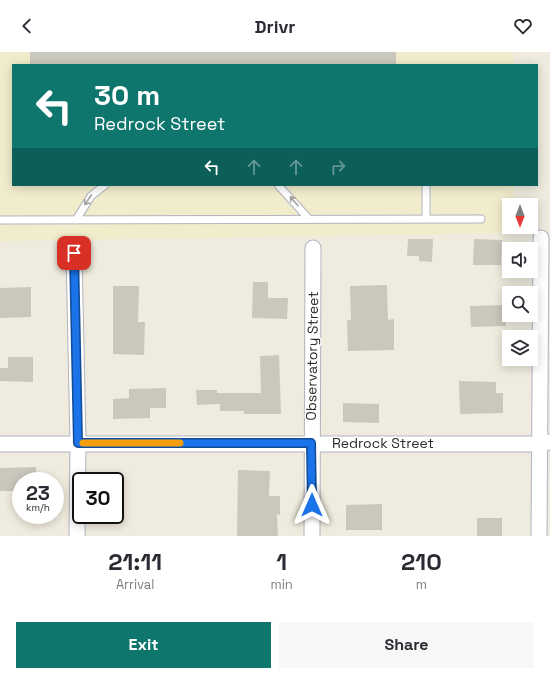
<!DOCTYPE html>
<style>
body{margin:0;font-family:"Space Grotesk",sans-serif;background:#f7f7f7;color:#2b2b33;height:100vh;display:flex;flex-direction:column;font-size:15px;white-space:nowrap}
*{box-sizing:border-box;margin:0}
p{font-size:13px;color:#7c7c81}
.icon{flex:none;width:22px;height:22px;fill:none;stroke:currentColor;stroke-width:2;stroke-linecap:round;stroke-linejoin:round}
.map{position:relative;height:484px;overflow:hidden}
.sheet{display:flex;flex-direction:column;background:#fff;flex:1}
.sheet>*{flex:none}
.top-card{position:absolute;left:12px;top:12px;width:526px;height:122px;border-radius:0px;box-shadow:0 2px 10px #0003;background:#0f766e;color:#fff;overflow:hidden}
.needle{width:26px;rotate:180deg}
.controls{position:absolute;left:502px;top:146px;display:grid;gap:8px}
.controls a{display:grid;place-items:center;width:36px;height:36px;border-radius:0px;background:#fff;box-shadow:0 2px 10px #0003;font-size:20px}
.speed{position:absolute;left:12px;top:420px;display:flex;gap:8px;font-size:20px;font-weight:700;text-align:center}
.speed>*{display:grid;place-content:center;width:52px;height:52px;border-radius:50%;background:#fff;box-shadow:0 2px 10px #0003;line-height:1}
.speed small{font-size:10px;font-weight:400}
.speed .limit{border:2px solid #111;border-radius:6px;background:#fff;color:#111}
.pin{position:absolute;display:grid;place-items:center;width:34px;height:34px;color:#fff;margin:-17px;border-radius:8px;box-shadow:0 2px 6px #0006}
.me{position:absolute;width:44px;margin:-22px;rotate:0deg;stroke-linejoin:round;filter:drop-shadow(0 0 3px #0008)}
.turn{display:flex;align-items:center;gap:14px;height:84px;padding:0 16px;font-size:18px}
.turn .icon{width:52px;height:52px;stroke-width:2.5}
.turn b{display:block;font-size:28px;line-height:34px}
.lanes{display:flex;align-items:center;height:38px;padding:0 16px;background:#0003;justify-content:center;gap:20px;direction:ltr}
.lanes .off{opacity:.35}
.eta{display:flex;justify-content:space-evenly;align-items:center;height:68px;text-align:center}
.eta b{font-size:24px;font-weight:700;line-height:28px}
.button{display:flex;gap:8px;margin-top:auto;padding:8px 16px}
.button a{flex:1;height:46px;border-radius:0px;background:#0f766e;color:#fff;font-size:16px;font-weight:700;line-height:46px;text-align:center}
.button a+a{background:#f7f7f7;color:#2b2b33}
header{display:flex;justify-content:space-between;align-items:center;height:52px;padding:0 16px;background:#fff;font-size:18px;font-weight:700}
.map>svg:first-child{display:block}
.education{fill:#f1edcc}
.building{fill:#cac8bd}
.lines{fill:none;stroke-linecap:round;stroke-linejoin:round}
.lane-casing{stroke:#b2b2c1;stroke-width:9}
.street-casing{stroke:#b2b2c1;stroke-width:17}
.lane{stroke:#fff;stroke-width:7}
.street{stroke:#fff;stroke-width:15}
.oneway{stroke:#a0a0a0}
.route-casing{stroke:#114b97;stroke-width:10}
.route{stroke:#1a73e8;stroke-width:7}
.slow{stroke:#f59e0b;stroke-width:7}
.labels{text-anchor:middle;stroke-width:3;stroke-linejoin:round;paint-order:stroke}
.street-label{font-size:14px;fill:#2c2c2c;stroke:#fff}
</style>
<header><svg class="icon" aria-label="back" viewBox="0 0 24 24"><path d="M15 5l-7 7 7 7"/></svg>Drivr<svg class="icon" aria-label="heart" viewBox="0 0 24 24"><path d="M12 20l-8-8c-3-5 5-10 8-4 3-6 11-1 8 4z"/></svg></header>
<div class="map">
<svg width="550" height="484" viewBox="0 0 550 484">
<rect width="100%" height="100%" fill="#efebde"/>
<path class="education" d="M0,0H513V13H13V133H514L515,153H509V175H515V181L0,189Z"/>
<path class="building" d="M30,0H396V13H30Z
M408,187H433L432,210L419,209V204H407Z
M474,187L502,188L501,213H473Z
M253,230H268V246H288L287,267L252,266Z
M387,233L388,268L394,267V298L348,299L347,268H351L350,234Z
M113,234H139L138,270H145L144,303L113,302Z
M31,235V265L0,266V236Z
M505,253L506,274L471,275L470,254Z
M279,303L281,362H244V359H220V352L197,353L196,338H217V341H261L260,304Z
M8,305H33V330L0,329V316H8Z
M459,329L496,330V341H503V361L460,362Z
M166,336V356H150V366L113,367V347L129,346V337Z
M343,351L379,352V371L343,370Z
M36,415V429H21V439H0V416Z
M238,418L270,419L269,444H280V463L277,462L278,484H237Z
M382,452V478H346V453Z
M477,466H502V484H477Z"/>
<g class="lines">
<defs>
<path id="lane" d="M278,133L309,167
M426,133V167
M0,168L481,167
M76,168L91,144L105,133"/>
<path id="street" d="M74,201L78,391L77,484
M0,392H539L550,390
M312,484L313,196
M539,484L541,186"/>
</defs>
<use href="#lane" class="lane-casing"/>
<use href="#street" class="street-casing"/>
<use href="#lane" class="lane"/>
<use href="#street" class="street"/>
</g>
<defs><path id="oneway-shaft" d="M-6 0H5M1.5-3L5.5 0L1.5 3" fill="none" stroke-width="1.6" stroke-linecap="round" stroke-linejoin="round"/></defs>
<g class="oneway">
<use href="#oneway-shaft" transform="translate(88 148) rotate(124)"/>
<use href="#oneway-shaft" transform="translate(294 149) rotate(-130)"/>
</g>
<g class="lines">
<defs>
<path id="route" d="M74,201L78,391H311L312,453"/>
</defs>
<use href="#route" class="route-casing"/>
<use href="#route" class="route"/>
<path class="slow" d="M83,391H180"/>
</g>
<g class="labels">
<g class="street-label">
<text transform="translate(312 304) rotate(-89)" y="5">Observatory Street</text>
<text x="383" y="396">Redrock Street</text>
</g>
</g>
</svg>
<div class="controls">
<a><svg class="needle" viewBox="-14 -14 28 28"><path d="M0-13l5 13h-10z" fill="#e53935"/><path d="M0 13l5-13h-10z" fill="#7c7c81"/></svg></a>
<a><svg class="icon" aria-label="sound" viewBox="0 0 24 24"><path d="M4 9h4l5-4v14l-5-4H4zM17 9q2 3 0 6"/></svg></a>
<a><svg class="icon" aria-label="search" viewBox="0 0 24 24"><circle cx="10" cy="10" r="6"/><path d="M15 15l6 6"/></svg></a>
<a><svg class="icon" aria-label="layers" viewBox="0 0 24 24"><path d="M12 4l9 5-9 5-9-5zM3 14l9 5 9-5"/></svg></a>
</div>
<div class="speed"><div>23<small>km/h</small></div><div class="limit">30</div></div>
<div class="pin" style="left:74px;top:201px;background:#d93025"><svg class="icon" aria-label="arrive" viewBox="0 0 24 24"><path d="M6 21V4h12l-3 4 3 4H6"/></svg></div>
<svg class="me" style="left:312px;top:453px" viewBox="-20 -20 40 40"><path d="M0-17L14 15 0 8-14 15z" fill="#1a73e8" stroke="#fff" stroke-width="4"/></svg>
<div class="top-card">
<div class="turn"><svg class="icon" aria-label="left" viewBox="0 0 24 24"><path d="M17 20v-9H6M10 6l-5 5 5 5"/></svg><div><b>30 m</b>Redrock Street</div></div>
<div class="lanes"><svg class="icon" aria-label="left" viewBox="0 0 24 24"><path d="M17 20v-9H6M10 6l-5 5 5 5"/></svg><svg class="icon off" aria-label="ahead" viewBox="0 0 24 24"><path d="M12 20V5M6 11l6-6 6 6"/></svg><svg class="icon off" aria-label="ahead" viewBox="0 0 24 24"><path d="M12 20V5M6 11l6-6 6 6"/></svg><svg class="icon off" aria-label="right" viewBox="0 0 24 24"><path d="M7 20v-9h11M14 6l5 5-5 5"/></svg></div>
</div>
</div>
<section class="sheet">
<div class="eta">
<div><b>21:11</b><p>Arrival</p></div>
<div><b>1</b><p>min</p></div>
<div><b>210</b><p>m</p></div>
</div>
<div class="button"><a>Exit</a><a>Share</a></div>
</section>
